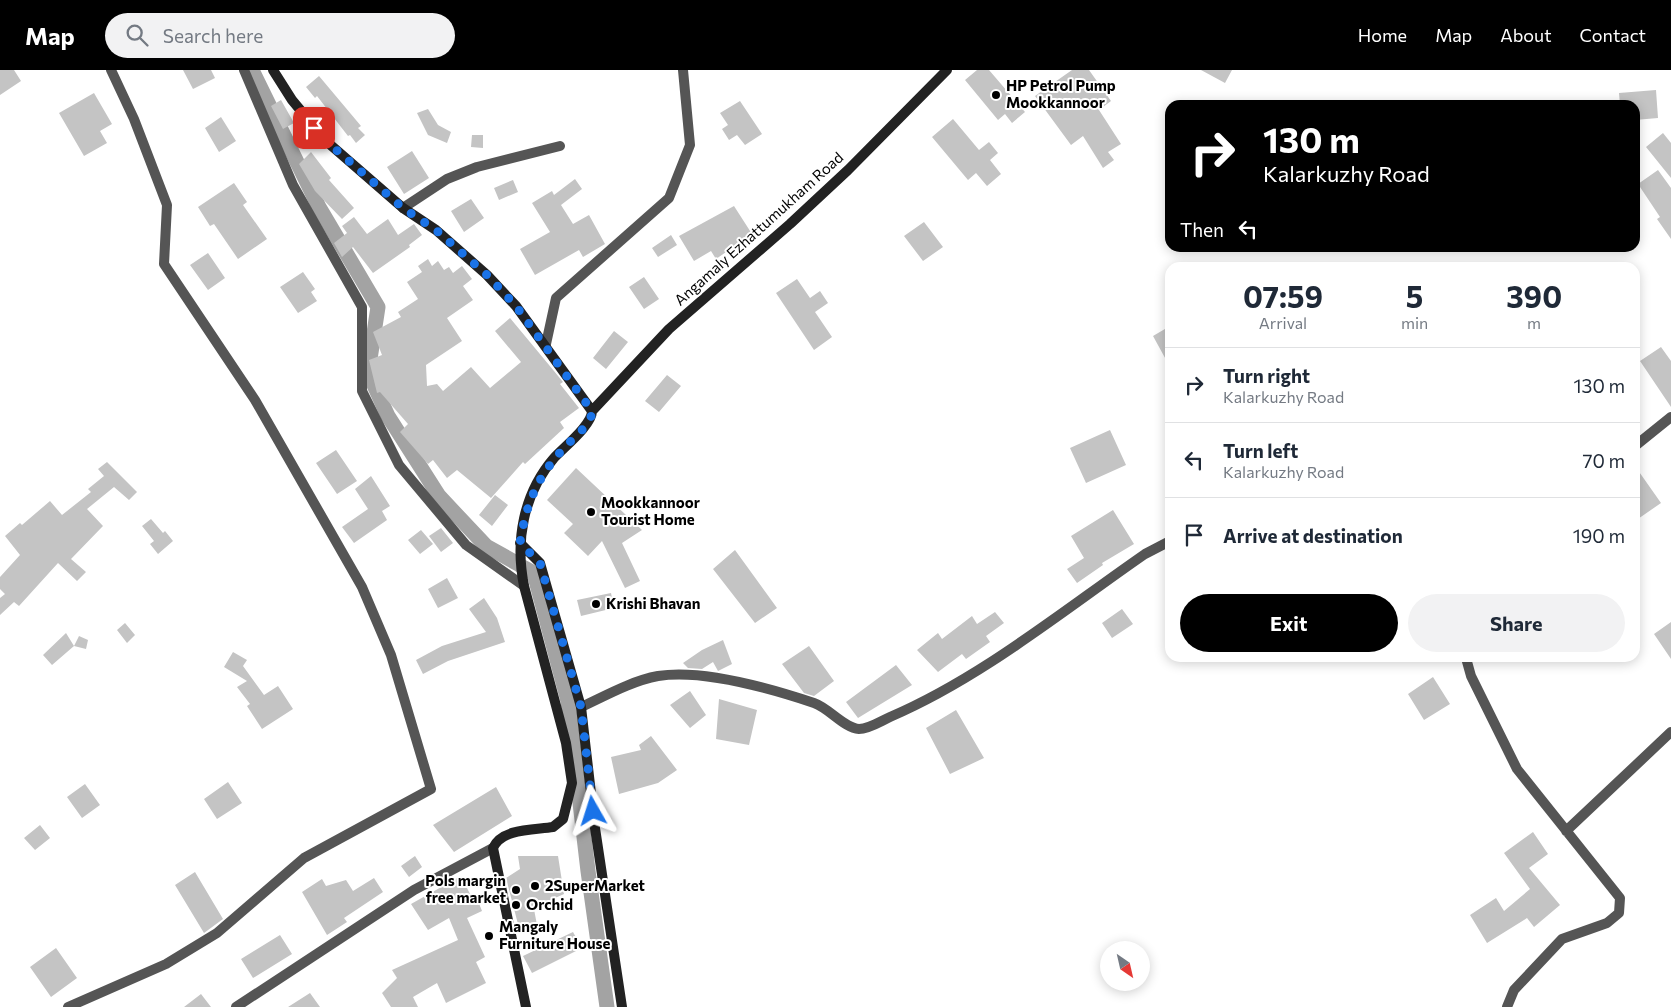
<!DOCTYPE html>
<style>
body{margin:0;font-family:Commissioner,sans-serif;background:#f2f2f3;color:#1f2937;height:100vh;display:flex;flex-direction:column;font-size:19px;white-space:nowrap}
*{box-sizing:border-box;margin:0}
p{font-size:16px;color:#747a83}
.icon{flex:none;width:28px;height:28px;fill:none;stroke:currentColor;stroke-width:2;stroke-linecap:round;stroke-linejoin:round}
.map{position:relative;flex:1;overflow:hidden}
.details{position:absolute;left:1165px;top:192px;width:475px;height:400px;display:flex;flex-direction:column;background:#fff;border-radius:15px;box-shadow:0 2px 12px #0003}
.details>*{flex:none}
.banner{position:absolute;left:1165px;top:30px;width:475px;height:152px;border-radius:15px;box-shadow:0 2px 12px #0003;background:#000;color:#fff;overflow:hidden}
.needle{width:32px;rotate:146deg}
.fabs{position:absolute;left:1100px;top:871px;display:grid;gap:10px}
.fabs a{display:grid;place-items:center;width:50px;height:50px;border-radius:50%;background:#fff;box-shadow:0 2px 12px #0003;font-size:25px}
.pin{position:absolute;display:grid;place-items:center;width:42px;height:42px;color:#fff;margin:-21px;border-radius:10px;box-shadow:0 2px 8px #0006}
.me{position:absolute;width:55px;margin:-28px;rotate:354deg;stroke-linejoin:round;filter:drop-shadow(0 0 4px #0008)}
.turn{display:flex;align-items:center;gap:18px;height:105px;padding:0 15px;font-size:22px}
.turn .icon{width:65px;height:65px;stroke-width:2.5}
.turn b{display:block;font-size:35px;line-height:42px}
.then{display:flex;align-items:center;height:48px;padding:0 15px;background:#0003;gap:10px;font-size:19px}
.eta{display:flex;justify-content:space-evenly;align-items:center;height:85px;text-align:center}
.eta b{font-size:30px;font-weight:700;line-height:35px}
.cta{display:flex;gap:10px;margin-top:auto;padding:10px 15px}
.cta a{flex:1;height:58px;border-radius:30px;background:#000;color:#fff;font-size:20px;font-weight:700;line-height:58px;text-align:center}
.cta a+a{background:#f2f2f3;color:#1f2937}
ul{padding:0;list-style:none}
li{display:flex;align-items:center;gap:15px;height:75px;padding:0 15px;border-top:1px solid #e0e1e3}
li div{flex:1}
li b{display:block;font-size:19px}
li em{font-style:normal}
header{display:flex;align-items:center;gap:30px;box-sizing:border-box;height:70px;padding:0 25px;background:#000;color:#fff}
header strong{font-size:24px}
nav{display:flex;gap:28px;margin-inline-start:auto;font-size:18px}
.search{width:350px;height:45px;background:#f2f2f3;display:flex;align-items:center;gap:12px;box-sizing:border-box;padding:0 18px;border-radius:28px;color:#747a83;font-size:19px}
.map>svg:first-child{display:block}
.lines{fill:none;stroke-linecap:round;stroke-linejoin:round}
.canal{stroke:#a3a3a3;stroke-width:15}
.building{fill:#c4c4c4}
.street{stroke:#555;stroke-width:10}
.secondary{stroke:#222;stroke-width:10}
.route{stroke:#1a73e8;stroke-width:9;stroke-dasharray:0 16.2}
.poi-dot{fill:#000;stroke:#fff;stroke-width:2}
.labels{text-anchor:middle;stroke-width:4;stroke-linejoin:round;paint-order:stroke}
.poi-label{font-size:15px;font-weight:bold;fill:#000;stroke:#fff;text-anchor:start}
.street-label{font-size:15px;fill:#000;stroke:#fff}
</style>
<header>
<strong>Map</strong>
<div class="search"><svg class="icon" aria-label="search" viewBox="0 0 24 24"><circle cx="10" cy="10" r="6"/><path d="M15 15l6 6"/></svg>Search here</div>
<nav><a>Home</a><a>Map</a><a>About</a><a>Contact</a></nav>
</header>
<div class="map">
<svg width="1671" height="937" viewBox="0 0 1671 937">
<rect width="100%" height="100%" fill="#fff"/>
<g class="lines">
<path class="canal" d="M252,0L319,137L378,237L368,302L388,346L439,426L486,476L520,495
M521,496L534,503L568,631L588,801L607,937"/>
</g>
<path class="building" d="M0,0H14L21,11L0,25Z
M183,0H211L215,8L193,19Z
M977,0H989L1025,42L1012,53L1005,44L998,50L965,10Z
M1072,0H1089L1111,31L1099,40L1121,74L1108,82L1114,90L1103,98L1083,66L1071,75L1035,26Z
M1201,0H1232L1225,13Z
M319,6L361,56L358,58L365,65L356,73L350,65L348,66L317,26L315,28L306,17Z
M1656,20L1658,48L1635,50V35H1620L1619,23Z
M94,23L112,54L100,61L107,73L84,86L59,43Z
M281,30L294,53L283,59L271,36Z
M740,31L762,64L745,75L737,65L729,70L722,59L728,55L720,43Z
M428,39L438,55L451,62L447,73L428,65L417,43Z
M221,47L236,71L219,82L205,58Z
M953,49L979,80L989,72L998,83L990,90L1001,104L987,116L976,103L968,110L932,67Z
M1663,63L1671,73V108L1646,77Z
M472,65H483V78L471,77Z
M412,81L429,108L404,124L387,97Z
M311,82L331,108L329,110L354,138L342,149L315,121L299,94Z
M1658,100L1671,118V169L1657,149L1660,147L1638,114Z
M575,109L582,119L561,135L573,154L589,145L605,174L583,187L579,180L535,205L520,179L550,162L532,133L552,121L554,125Z
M513,110L518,122L499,130L494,118Z
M234,113L247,132L243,135L267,169L238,189L214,154L210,156L198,137Z
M471,129L484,148L464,162L451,141Z
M734,136L752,164L716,189L711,181L694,191L679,166Z
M354,147L367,164L388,149L398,165L414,154L422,165L409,175L410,177L373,203L353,177L342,187L334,173L347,163L342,156Z
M924,152L943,177L923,191L904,166Z
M671,165L677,175L658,187L652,178Z
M208,183L225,208L208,220L190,195Z
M428,189L432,196L438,191L444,200L449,197L453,203L462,196L472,209L463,216L473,230L447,248L462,271L426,295L427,316L437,314L443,321L471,297L490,318L521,292L495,261L510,248L554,301L563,312L560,314L579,338L560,352L564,358L525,394L523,392L491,428L457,400L447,408L433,390L428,394L400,362L408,354L380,322L377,323L369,290L382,285L373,262L401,247L398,242L418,229L407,212L422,202L418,196Z
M303,202L315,219L311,222L317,231L298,243L280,217Z
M644,207L659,229L644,239L629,217Z
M797,209L810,228L820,221L828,233L815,242L832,267L814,280L776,223Z
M1170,256V297L1153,266Z
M614,261L628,272L606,299L593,288Z
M1661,277L1671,291V337L1640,291Z
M667,305L681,316L659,342L645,331Z
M1110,360L1126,395L1086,413L1070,378Z
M336,380L357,411L337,424L316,393Z
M107,392L137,422L129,430L114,417L87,439L103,456L71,489L86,502L77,511L58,493L19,536L14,532L0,545V528L5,524L0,519V507L20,485L5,466L20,453L22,455L50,431L62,445L91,422L88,419L104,406L98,399Z
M1635,396L1661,433L1635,451Z
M576,398L642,460L622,473L640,511L625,518L602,471L588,486L564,463L573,454L547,430Z
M371,406L390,436L382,441L387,450L354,473L342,457L368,439L355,419Z
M495,425L508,435L492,456L479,445Z
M1113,440L1134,474L1102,493L1103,495L1077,513L1067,499L1084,488L1071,466Z
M151,449L163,463L165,461L173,471L158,484L150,474L154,471L142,456Z
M441,458L453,473L441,482L429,466Z
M421,460L433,474L420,484L408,470Z
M735,480L777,538L755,553L713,499Z
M447,508L458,528L438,538L428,519Z
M611,523L614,538L581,546L577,530Z
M484,528L497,548L505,572L448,591L423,604L416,590L442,576L486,562L469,539Z
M1122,539L1133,554L1112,568L1102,553Z
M995,542L1004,553L986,566L990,572L966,589L962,584L938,602L917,580L938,563L942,569L972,546L977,554Z
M1671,552V589L1654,564Z
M125,553L135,565L127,573L117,560Z
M66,563L74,576L52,595L43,585Z
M79,566L88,570L86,579L74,576Z
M723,570L732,594L718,601L713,592L702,599L688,598L683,593L702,580Z
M809,576L834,611L814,626L804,623L782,594Z
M233,582L247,590L243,596L264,625L278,616L293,639L262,659L247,636L250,634L237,617L247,611L224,597Z
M896,595L912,615L858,648L846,632Z
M1433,607L1450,634L1424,650L1408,624Z
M690,621L706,645L690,658L670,635Z
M719,629L757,640L749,675L716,669Z
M956,640L984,688L950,704L926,658Z
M651,666L677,700L658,713L619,724L611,687L641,680L639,675Z
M228,712L242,733L217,749L204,729Z
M85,714L100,735L82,748L67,727Z
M496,717L512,746L454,782L433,755Z
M40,755L50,768L35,780L24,768Z
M1533,762L1548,784L1529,798L1560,835L1534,857L1527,848L1487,873L1470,845L1496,828L1504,841L1530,819L1504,783Z
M415,786L422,797L409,807L401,796Z
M518,786H558L564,824L546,832L533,834L537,855L519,858L506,808L520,799Z
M195,802L223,849L204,863L175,815Z
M461,806L472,828L476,826L482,841L467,848L485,887L476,892L486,913L446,933L437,913L413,927L418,937H391L382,923L397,908L392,900L458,870L449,848L428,860L411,834Z
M374,808L383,822L344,848L347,852L327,865L302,822L322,809L326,816L346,810L353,821Z
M573,862L582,878L532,903L523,886Z
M280,865L292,884L253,908L241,889Z
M56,878L77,908L51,927L30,897Z
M310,923L320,937H288Z
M201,924L211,937H184Z"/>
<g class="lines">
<path class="street" d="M244,0L293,115L362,237V321L399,395L466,475L524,516
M403,138L447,109L477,97L560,76
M546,274L556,228L669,128L690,75L683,0
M1635,376L1671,347
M1466,588L1471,606L1517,699L1620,828L1619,843L1607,853L1562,869L1514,920L1507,937
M581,637C605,626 631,611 658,606C702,599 772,619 814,633C829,638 844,658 859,659C869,659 881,651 890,647C981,608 1064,540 1145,484L1170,471
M1566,761L1671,662
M68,937L166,894L217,863L304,788L431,719L391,585L362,517L255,330L164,194L167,135L134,49L111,0
M236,937L414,820L493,778"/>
<path class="secondary" d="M273,0L292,30L326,71L403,138L436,160L487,205L516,236L592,341C592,355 564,377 554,388C523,424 515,471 524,516L566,673L572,713L563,749L553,757C534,760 502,758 493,778L526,937
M592,341L669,259L790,154L848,100L947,0
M520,473L540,493L581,637L595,758L622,937"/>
</g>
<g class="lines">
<path class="route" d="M314,58L326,71L403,138L436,160L487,205L516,236L592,341C592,354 574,367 565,377C537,407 526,434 520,473L540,493L581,637L593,741"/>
</g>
<g class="poi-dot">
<circle cx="996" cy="25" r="5"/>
<circle cx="591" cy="442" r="5"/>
<circle cx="596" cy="534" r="5"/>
<circle cx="535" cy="816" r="5"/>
<circle cx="516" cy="820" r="5"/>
<circle cx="516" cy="835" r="5"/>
<circle cx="489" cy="866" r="5"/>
</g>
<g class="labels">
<g class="poi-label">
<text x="1006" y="21">HP Petrol Pump<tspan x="1006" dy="17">Mookkannoor</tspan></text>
<text x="601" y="438">Mookkannoor<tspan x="601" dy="17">Tourist Home</tspan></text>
<text x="606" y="539">Krishi Bhavan</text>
<text x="506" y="816" text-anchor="end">Pols margin<tspan x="506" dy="17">free market</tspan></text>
<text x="545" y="821">2SuperMarket</text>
<text x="526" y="840">Orchid</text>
<text x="499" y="862">Mangaly<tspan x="499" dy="17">Furniture House</tspan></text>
</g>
<g class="street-label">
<text transform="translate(759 159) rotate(-42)" y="5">Angamaly Ezhattumukham Road</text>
</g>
</g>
</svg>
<div class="fabs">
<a><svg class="needle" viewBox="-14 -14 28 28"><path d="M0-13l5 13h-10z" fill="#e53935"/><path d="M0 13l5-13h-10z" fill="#747a83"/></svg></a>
</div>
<div class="pin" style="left:314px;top:58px;background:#d93025"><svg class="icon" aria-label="arrive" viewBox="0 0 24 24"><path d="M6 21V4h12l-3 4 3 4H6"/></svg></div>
<svg class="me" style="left:593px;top:741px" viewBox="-20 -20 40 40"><path d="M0-17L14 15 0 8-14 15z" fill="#1a73e8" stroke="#fff" stroke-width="4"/></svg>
<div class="banner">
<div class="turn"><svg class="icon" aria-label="right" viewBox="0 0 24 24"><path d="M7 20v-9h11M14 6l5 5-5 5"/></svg><div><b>130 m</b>Kalarkuzhy Road</div></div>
<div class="then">Then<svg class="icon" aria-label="left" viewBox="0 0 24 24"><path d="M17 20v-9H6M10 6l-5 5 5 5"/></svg></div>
</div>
<section class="details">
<div class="eta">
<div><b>07:59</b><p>Arrival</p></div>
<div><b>5</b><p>min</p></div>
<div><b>390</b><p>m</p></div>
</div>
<ul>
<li><svg class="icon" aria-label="right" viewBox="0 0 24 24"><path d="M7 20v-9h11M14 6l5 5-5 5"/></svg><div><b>Turn right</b><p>Kalarkuzhy Road</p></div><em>130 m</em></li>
<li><svg class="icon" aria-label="left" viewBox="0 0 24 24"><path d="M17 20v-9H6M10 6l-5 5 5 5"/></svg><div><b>Turn left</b><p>Kalarkuzhy Road</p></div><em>70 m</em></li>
<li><svg class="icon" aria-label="arrive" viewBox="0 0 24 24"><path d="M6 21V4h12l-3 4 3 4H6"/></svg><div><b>Arrive at destination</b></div><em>190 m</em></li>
</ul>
<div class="cta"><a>Exit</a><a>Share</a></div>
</section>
</div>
